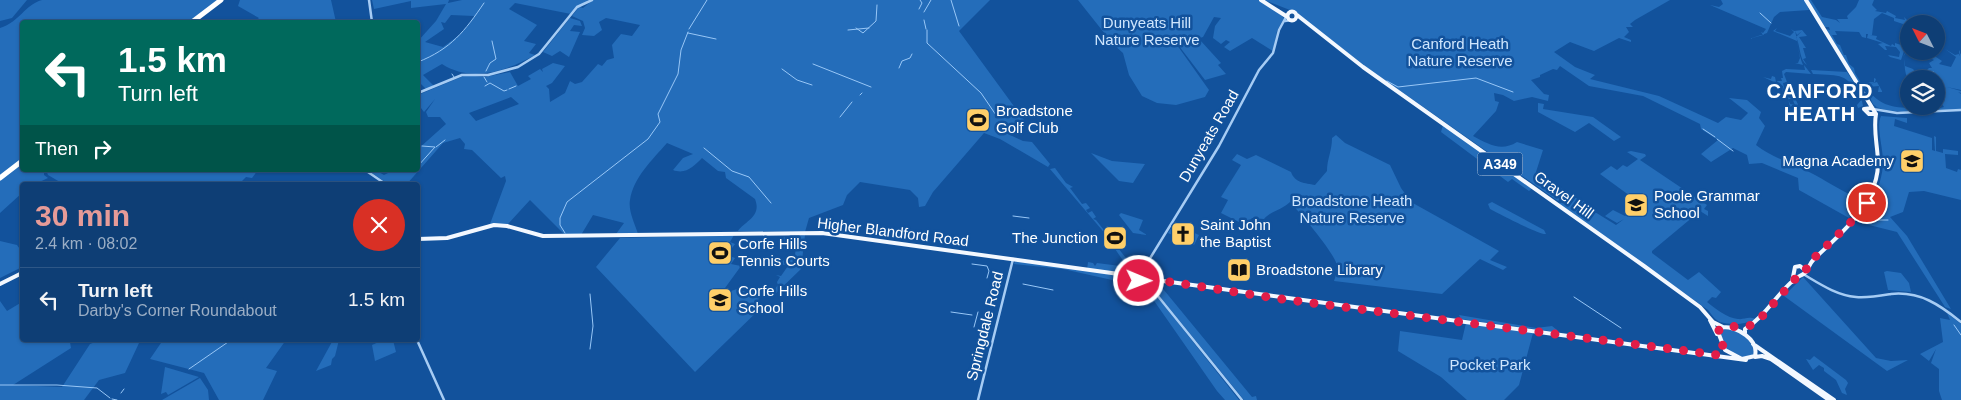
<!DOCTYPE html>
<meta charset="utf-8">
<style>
body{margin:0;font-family:Helvetica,sans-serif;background:#1c497d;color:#f1f3f6;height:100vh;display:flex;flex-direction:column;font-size:19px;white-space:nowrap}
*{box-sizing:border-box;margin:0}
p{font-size:16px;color:#9baec5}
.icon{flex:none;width:28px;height:28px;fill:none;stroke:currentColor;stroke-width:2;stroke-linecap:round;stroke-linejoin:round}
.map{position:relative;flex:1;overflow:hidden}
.panel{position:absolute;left:20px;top:182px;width:400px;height:160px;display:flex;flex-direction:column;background:#0e3e75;border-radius:5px;box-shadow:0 1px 4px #0004,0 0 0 1px #2e5787}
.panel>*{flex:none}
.hud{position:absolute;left:20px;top:20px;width:400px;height:152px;border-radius:5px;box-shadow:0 1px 4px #0004,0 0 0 1px #2e5787;background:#00695c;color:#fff;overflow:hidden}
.needle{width:32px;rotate:312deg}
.controls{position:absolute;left:1900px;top:15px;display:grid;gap:10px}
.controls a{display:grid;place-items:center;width:45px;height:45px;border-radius:50%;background:#0e3e75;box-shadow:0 1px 4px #0004,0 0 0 1px #2e5787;font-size:25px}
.pin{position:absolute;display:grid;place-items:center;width:42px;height:42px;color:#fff;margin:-21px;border:2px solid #fff;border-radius:50%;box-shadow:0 1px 5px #0007}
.me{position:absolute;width:55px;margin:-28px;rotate:91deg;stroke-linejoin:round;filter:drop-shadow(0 0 4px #0008)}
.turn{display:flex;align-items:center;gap:18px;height:105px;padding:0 15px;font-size:22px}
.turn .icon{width:65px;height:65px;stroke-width:2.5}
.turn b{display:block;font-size:35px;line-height:42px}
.then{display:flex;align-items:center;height:48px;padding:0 15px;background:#0003;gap:10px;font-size:19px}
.round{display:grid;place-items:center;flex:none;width:52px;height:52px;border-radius:26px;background:#1c497d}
.overview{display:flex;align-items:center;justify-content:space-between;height:85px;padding:0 15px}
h1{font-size:30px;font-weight:800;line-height:38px;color:#e69b98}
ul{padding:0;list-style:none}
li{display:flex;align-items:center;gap:15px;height:65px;padding:0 15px;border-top:1px solid #2e5787}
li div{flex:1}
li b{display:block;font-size:19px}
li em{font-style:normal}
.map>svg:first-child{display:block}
.green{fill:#246dba;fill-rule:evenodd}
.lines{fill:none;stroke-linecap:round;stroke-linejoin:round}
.stream{stroke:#98c7f7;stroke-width:1}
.minor{stroke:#a6ccf4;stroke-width:2.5}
.major{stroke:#f3f8ff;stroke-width:4}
.highway{stroke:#fff;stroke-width:5}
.route{stroke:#e11d48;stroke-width:9;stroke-dasharray:0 16.2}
.labels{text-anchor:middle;stroke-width:5;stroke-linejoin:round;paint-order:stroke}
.shield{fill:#12529c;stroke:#b8cbe1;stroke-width:1}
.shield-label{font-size:14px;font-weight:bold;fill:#fff}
.park-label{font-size:15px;fill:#cfe6fe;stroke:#12529c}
.poi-label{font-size:15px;fill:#fff;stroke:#12529c;text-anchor:start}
.street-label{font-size:15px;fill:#fff;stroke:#12529c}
.district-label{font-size:20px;font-weight:bold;letter-spacing:1px;fill:#fff;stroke:#12529c}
</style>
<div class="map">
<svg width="1961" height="400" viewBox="0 0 1961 400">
<rect width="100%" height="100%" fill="#12529c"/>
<path class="green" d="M0,0H27L12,18L0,21Z
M42,0H219L188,22H22V170H44V175L48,178L33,185H22V193L0,213V28C20,22 24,5 42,0Z
M240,0H331L336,22H255L259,18L238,6Z
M372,0H449L448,3L462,0H588L571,14L515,3L509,9L537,25L524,41L536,44L529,53L535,55C507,71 471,83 442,64L423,75L434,86L426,89L418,81V41L436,21L446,4L411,8V1L374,9ZM451,15L474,16C468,30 455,38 443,47L425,42L444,29L441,22L445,23Z
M593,0H990L959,31L1024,120L1006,133L1023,141L1032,142L1050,164L1048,167L1000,139L984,133L933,192L925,206L919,207L918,198L910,190L860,182L847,195L843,205L809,218L805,232L738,231C745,221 762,217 755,199L726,178L725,172L718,171L702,158C694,166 686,175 673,170L683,158L693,154L667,143C653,159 633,178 630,200C628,211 635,224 638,234H616L624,223L593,215L581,235H565L530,200L508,224H490L506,181L505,176L501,178L472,150L464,149L465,144L460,138L443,143L406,185H390L367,170H375L384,175L394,170H418V149L446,124L440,117H428L426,112L435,99L424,112L421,108L418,109V95L466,75L485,77L510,72L518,86L531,79L528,76L540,69L543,72L542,69L553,63L565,66L552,83L546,86L549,89L550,102L565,93L570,81L575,84L582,82L598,64L602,66L607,60L614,58L612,45L621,34L632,36L640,25L606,18L599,22L602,30L594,36L582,35L585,28L583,21L572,16L579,7L583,8ZM511,97L519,104L476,121L469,113Z
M1078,0H1258L1276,10L1284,18L1277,31L1273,51L1252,38L1230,51L1224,47L1230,42L1226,40L1221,44L1213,38L1215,26L1221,18L1214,17L1203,37L1177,45L1209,90L1205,97L1176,105L1157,103L1142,96L1129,75L1123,53L1113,44Z
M1264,0H1670L1635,20L1630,24L1633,27H1626L1629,32L1624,37L1631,40V42L1619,38L1594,51L1570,42L1554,52L1575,67L1595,75L1590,79L1659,96L1718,123L1726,117L1741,120L1748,113L1729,98L1747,100L1761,112L1759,118L1765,126L1756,145C1774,159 1795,164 1815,175C1831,184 1845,193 1863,200L1849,218L1799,190L1798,178L1762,163L1749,164L1747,155L1733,148L1711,162L1701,154L1718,140L1701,129L1700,124L1643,96L1589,86L1560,66L1557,70L1553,69L1540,75V77L1531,80L1544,94L1549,95L1548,101L1532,97L1514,101L1503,95L1494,93L1495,101L1499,102L1496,111L1473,136C1488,144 1501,152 1517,142L1543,150L1536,172L1569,193L1558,201L1369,69L1295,12Z
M1721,0H1805L1809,10L1780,12L1774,17L1767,33L1749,39L1763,35L1761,32L1763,33L1766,29L1710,5L1719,7L1723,4Z
M1807,0H1811L1822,17L1836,20L1840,23L1837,19H1848L1847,16L1856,7L1859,0H1874L1872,5L1877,10L1875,11L1886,13L1887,11L1896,16L1895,18L1905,20L1904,17L1908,21L1910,19L1906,28V25L1894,21V18L1882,13L1874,19L1872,35H1870L1877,36L1876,39L1891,46L1892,44L1895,46V43L1904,46L1899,39L1905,41V44L1909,42V48L1903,57L1906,51H1904L1901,60L1890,57L1888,55L1899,57L1900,52L1896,47L1885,46L1887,50H1885L1878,44L1883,43L1867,38L1868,34H1866V38L1862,37L1859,32L1835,31L1837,35H1832L1837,44L1840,45L1844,55H1846L1849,64L1854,68L1855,73L1861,83L1874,82V78L1876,79L1875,82L1870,84L1877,82L1882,91V92H1878L1879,86L1867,87C1879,109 1900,108 1922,108L1923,106L1925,110L1901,112H1898L1903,111C1895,111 1880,111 1874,105C1871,102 1871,97 1868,94L1871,105L1885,111L1872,106L1864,92L1867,93L1864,87L1867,84L1860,85L1826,29L1830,30L1829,27H1825Z
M570,18L580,21L582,26L574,25L570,31L580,32L569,57L560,51L552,56L543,52Z
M1777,28L1775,31L1790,36L1794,32L1791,29L1794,31L1802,30L1807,36L1799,37L1806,48H1803L1806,58L1803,59L1807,65C1799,60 1801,47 1796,37L1802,31L1797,35L1795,31C1798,41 1798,54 1803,65L1795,63H1798L1800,58L1797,41L1773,31Z
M1200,40L1221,63L1218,65L1226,74L1205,80L1179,46Z
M1945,49L1955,55L1959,54V50L1960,52L1959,56L1961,53V90L1947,87L1961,91V93L1958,92L1961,94V109C1949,110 1937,112 1927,106L1939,108L1936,103L1940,108L1944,107L1938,99L1944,102L1945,99L1936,97V79H1909V82C1905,74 1904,67 1905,59V66L1913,69L1916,73L1918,71L1921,73L1920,70L1924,73L1929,68H1932L1929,63L1934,60L1930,58L1933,55L1942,61L1939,64L1951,67L1956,57Z
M1804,65L1811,74L1786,72L1784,74L1787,82L1783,83L1786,96L1792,99H1788L1790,104L1795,105L1792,98H1795L1800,109L1794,105L1790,107L1791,114L1796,116V112L1801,110L1808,118L1792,121L1788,97C1782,95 1782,90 1783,86L1763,77L1771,79L1772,76L1775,77L1776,82L1778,83L1777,81H1782L1781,78H1783L1782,71L1786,69L1805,70Z
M1811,70L1847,72L1860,92L1863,106L1858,108L1857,105L1862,99C1845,72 1842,76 1813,74Z
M1538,103L1544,104L1543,109L1593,117L1621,137L1614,141L1589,123L1575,132L1538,112Z
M1881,116L1907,118V123L1895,119L1894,126L1932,138V150L1935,151L1934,136L1936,137V151L1943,153V160V149L1958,151V155L1945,154L1946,168L1957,172L1958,169L1961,170V200L1924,191L1909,192L1903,212L1890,217L1907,236L1951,309L1945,307L1897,232L1857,222L1873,202L1883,207L1874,200C1878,188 1883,175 1883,162C1883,146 1876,127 1881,116Z
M1443,125L1533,188L1529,191L1512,179L1508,182L1441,132Z
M1336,135L1345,143L1390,165L1401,188L1411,202L1499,251L1490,260L1507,267L1503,270L1480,259L1442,294L1334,281C1336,275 1338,270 1337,265C1333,251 1301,214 1290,202C1282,210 1271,211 1264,219L1252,218L1245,225L1221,213L1228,200L1221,197L1241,165L1232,160L1237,154L1247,159L1256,155L1291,172C1295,183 1305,183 1315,185L1327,171C1327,159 1332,151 1332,138Z
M1631,151L1645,154L1646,156L1640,160L1707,205L1704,209L1708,211V216L1700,211L1652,251V253L1688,280L1699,272L1721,292L1716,298L1712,297L1707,302C1716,309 1727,318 1738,319C1744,320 1748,316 1755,319C1747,325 1729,325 1720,322C1715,320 1711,314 1708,310L1559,204L1570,196L1584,201L1590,209L1616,225L1624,219L1617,223L1605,216L1613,210L1625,216L1628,213L1626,210L1637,201L1600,174L1611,166L1617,170L1623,165L1627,167L1638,159L1627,152Z
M1091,153L1112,161L1145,164L1133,183L1119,181Z
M1055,168L1066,183L1073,187L1070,188L1082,204L1086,203L1090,208L1086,210L1088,213L1092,211L1096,217L1093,219L1096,220L1133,267L1131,278L1136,284L1135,291L1137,293L1141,290L1148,289L1159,299L1239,400H1225L1217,391L1150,295L1136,297L1130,291L1128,283L1121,282L1063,269L1014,264L1015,261L1087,270L1088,262L1093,263L1095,266L1097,263L1120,266L1124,262L1102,230L1050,169Z
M46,170H258L252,178L246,177L238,185H65L48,175Z
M1492,202L1544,230L1546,234C1541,236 1498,213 1490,209L1488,204Z
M1121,213L1143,220L1139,230L1147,235L1133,233L1119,215Z
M1174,224L1199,235L1194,245L1168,233Z
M725,235H734L730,242L735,244L727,255L735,258L731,264L741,266L725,288L731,291L737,289L754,295L760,289L764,290L757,302L764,305L695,372L596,267L620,238Z
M805,235L801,269L773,296L770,295L778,285L777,282L780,277L776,275L781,276L788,266L773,262L779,259L788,262L795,255L797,237H792V251L782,248L780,238Z
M0,241L17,245L22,252V267L0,278Z
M1887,271L1901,273L1909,283L1911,292L1888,290L1884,272Z
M1803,277L1876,358L1891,361L1908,360L1887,371L1784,296Z
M1157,284H1159L1252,397L1256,396L1257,400H1244L1157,293L1161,290Z
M0,301L7,311L22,302V340H73L70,342L71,348L13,385L62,387L90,344L100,340H137L139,343L125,373L99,380L84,400H0Z
M1947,313L1961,324V400H1942L1939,391V369L1931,363L1936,349L1929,361L1920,354L1943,342L1940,318L1950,320Z
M1459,315L1536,328L1552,326L1557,330L1556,332L1461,319Z
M1466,323L1533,333L1519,385L1504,400H1467L1441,377L1398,351L1400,331L1462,340Z
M1724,329C1738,329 1754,339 1754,355L1743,357L1728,351L1720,333Z
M163,340H286L266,368L277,371L263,400H219L204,373L150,359Z
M333,340H339L335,356L332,359L331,365L316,371Z
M383,340H393L396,352L375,361L372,345Z
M1814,356L1846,380L1848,383L1845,389L1847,395L1842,393L1836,380L1824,371V368L1819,365L1813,370L1806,359L1810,360Z
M165,367L199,377L168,395L166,392L161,394Z
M200,378L208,390L209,400H162Z"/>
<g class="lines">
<path class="stream" d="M951,0L959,26
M919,9L922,3L920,0
M924,12L931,0
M1760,13L1771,23
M924,20L926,29
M856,28L863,33L876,21L877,5
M689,29L707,0
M848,30L869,28
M927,30V43L981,93L996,115
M688,33L716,39
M418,62C451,49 465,31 484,3
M813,64L871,87
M899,68L902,61L910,58L912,54
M782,69L797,80L812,85
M486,71L490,63L496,59L492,41
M452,74L454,77
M1926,76L1933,72
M484,77L487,82
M1387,81L1398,87L1476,78L1513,92
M485,86L490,83L504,91L507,90
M509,89L516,86
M860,95L862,93
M840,117L852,102
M1703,129L1715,137
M1717,139L1733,151
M436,147L445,140
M704,148L732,171L749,177L771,203
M418,166L435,147L422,146
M412,171L414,170
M1013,216L1029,218
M1863,219L1868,220
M1870,220H1888
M565,233L560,225V218L567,202L648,139L660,122L658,114L678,74L681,50L688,32
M972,264L987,266L989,271L987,278
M1023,284L1053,290
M590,294L593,326L590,349
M1574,297L1621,328
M951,312L972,315
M1954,325L1961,335
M974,327L978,312
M189,369L231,340
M0,385H57L97,388L110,398
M121,393L124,389
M112,399L117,400"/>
<path class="minor" d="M369,0L372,22
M1285,21L1292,20
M418,93L462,75H488L518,67L539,54L577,7L592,0
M1873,109L1897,113L1961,110
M365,170L387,185
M1149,262L1151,274
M1141,273L1219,146L1259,70L1273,53L1279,30L1286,17
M1803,274C1820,284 1836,295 1856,297C1868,298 1879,296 1891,294C1920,291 1940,305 1961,322
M1152,284L1153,290L1242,400
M1146,285L1153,292
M417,340L444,400
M978,400L1013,259"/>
<path class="major" d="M1261,0L1286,16
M1806,0L1876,114
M1287.5 16a4.5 4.5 0 1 1 9 0a4.5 4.5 0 1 1-9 0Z
M1297,15L1363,67L1644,266L1700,307L1713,322L1723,327
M1872,108L1864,109L1869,114H1876
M418,239L447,238L494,225L507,226L543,236L822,233L1126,275L1140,274
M1139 279a7 7 0 1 1 14 0a7 7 0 1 1-14 0Z
M1792,282L1795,267L1800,266L1805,270
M1153,283L1163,281L1746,360
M0,284L22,273
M1710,320L1717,334
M1723,327C1737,327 1759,339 1755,356L1742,359L1725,350L1718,332Z
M1745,333V329C1766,316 1777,293 1796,278C1799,276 1803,275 1806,272C1809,267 1810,263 1814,259C1838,236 1868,212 1876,179C1882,157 1872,136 1876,114
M1753,344L1834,400
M1755,357L1762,356L1771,359L1829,400"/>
<path class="highway" d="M192,22L221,0
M0,178L22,161"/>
</g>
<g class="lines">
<path class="route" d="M1139,281L1145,285L1164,281L1281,299L1718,355L1725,350L1718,336L1719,330L1724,327L1749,326L1758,321L1796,278L1805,273L1808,264L1853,220L1867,203"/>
</g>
<defs>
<symbol id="stadium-square" viewBox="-11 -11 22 22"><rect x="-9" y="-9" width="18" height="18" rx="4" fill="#ffcf69" stroke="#12529c"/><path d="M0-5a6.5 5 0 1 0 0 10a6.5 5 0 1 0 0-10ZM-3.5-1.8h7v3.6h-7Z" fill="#111"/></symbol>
<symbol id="school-square" viewBox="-11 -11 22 22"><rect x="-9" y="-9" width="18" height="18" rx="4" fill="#ffcf69" stroke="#12529c"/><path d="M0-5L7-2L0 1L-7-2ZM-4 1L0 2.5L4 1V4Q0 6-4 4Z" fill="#111"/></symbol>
<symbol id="church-square" viewBox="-11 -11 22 22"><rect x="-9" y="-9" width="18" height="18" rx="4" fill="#ffcf69" stroke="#12529c"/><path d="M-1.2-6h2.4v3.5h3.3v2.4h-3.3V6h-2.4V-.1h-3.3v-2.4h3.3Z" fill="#111"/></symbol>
<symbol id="library-square" viewBox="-11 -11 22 22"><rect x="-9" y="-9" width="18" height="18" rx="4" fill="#ffcf69" stroke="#12529c"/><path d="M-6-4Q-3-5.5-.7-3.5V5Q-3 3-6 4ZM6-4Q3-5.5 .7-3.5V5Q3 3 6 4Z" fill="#111"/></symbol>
</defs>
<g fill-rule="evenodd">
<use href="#stadium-square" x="964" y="106" width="28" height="28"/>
<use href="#school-square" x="1898" y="147" width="28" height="28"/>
<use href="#school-square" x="1622" y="191" width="28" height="28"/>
<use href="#church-square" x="1169" y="220" width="28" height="28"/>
<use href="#stadium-square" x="1101" y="224" width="28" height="28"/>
<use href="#stadium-square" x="706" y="239" width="28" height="28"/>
<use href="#library-square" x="1225" y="256" width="28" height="28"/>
<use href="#school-square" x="706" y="286" width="28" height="28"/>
</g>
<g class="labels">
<rect class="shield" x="1477.5" y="152.5" width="45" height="23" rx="4"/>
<g class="shield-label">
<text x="1500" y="169">A349</text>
</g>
<g class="park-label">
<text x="1147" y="28">Dunyeats Hill<tspan x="1147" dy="17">Nature Reserve</tspan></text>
<text x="1460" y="49">Canford Heath<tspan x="1460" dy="17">Nature Reserve</tspan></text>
<text x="1352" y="206">Broadstone Heath<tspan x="1352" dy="17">Nature Reserve</tspan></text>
<text x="1490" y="370">Pocket Park</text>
</g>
<g class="poi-label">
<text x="996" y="116">Broadstone<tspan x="996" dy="17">Golf Club</tspan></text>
<text x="1894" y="166" text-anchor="end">Magna Academy</text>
<text x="1654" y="201">Poole Grammar<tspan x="1654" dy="17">School</tspan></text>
<text x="1200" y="230">Saint John<tspan x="1200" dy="17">the Baptist</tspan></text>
<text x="1098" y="243" text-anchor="end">The Junction</text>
<text x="738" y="249">Corfe Hills<tspan x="738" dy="17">Tennis Courts</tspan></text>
<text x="1256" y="275">Broadstone Library</text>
<text x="738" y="296">Corfe Hills<tspan x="738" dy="17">School</tspan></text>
</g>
<g class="street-label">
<text transform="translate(1209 136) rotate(-60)" y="5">Dunyeats Road</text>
<text transform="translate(1564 195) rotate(36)" y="5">Gravel Hill</text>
<text transform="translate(893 232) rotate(7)" y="5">Higher Blandford Road</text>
<text transform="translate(985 326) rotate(-76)" y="5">Springdale Road</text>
</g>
<g class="district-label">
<text x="1820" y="98">CANFORD<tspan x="1820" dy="23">HEATH</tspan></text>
</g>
</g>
</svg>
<div class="controls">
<a><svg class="needle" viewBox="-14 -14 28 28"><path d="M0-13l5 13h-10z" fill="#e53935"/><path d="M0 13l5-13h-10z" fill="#9baec5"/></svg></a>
<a><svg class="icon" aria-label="layers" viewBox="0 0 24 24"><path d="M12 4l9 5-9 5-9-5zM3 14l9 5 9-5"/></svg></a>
</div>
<div class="pin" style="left:1867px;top:203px;background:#d93025"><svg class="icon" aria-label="arrive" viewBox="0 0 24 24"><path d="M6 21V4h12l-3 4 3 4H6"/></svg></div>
<svg class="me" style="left:1139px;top:281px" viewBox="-20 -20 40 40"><circle r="17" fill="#e11d48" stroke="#fff" stroke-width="3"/><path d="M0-11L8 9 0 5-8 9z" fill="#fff"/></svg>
<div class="hud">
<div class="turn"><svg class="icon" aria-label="left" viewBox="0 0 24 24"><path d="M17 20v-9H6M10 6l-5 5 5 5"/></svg><div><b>1.5 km</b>Turn left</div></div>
<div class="then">Then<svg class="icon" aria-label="right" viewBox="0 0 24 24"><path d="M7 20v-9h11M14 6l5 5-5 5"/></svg></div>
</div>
<section class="panel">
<div class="overview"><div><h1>30 min</h1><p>2.4 km · 08:02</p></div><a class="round" style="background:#d93025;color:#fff"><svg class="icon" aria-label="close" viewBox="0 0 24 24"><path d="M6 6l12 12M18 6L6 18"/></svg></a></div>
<ul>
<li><svg class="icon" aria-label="left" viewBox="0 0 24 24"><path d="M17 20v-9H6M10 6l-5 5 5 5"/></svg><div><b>Turn left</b><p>Darby's Corner Roundabout</p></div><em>1.5 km</em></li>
</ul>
</section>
</div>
